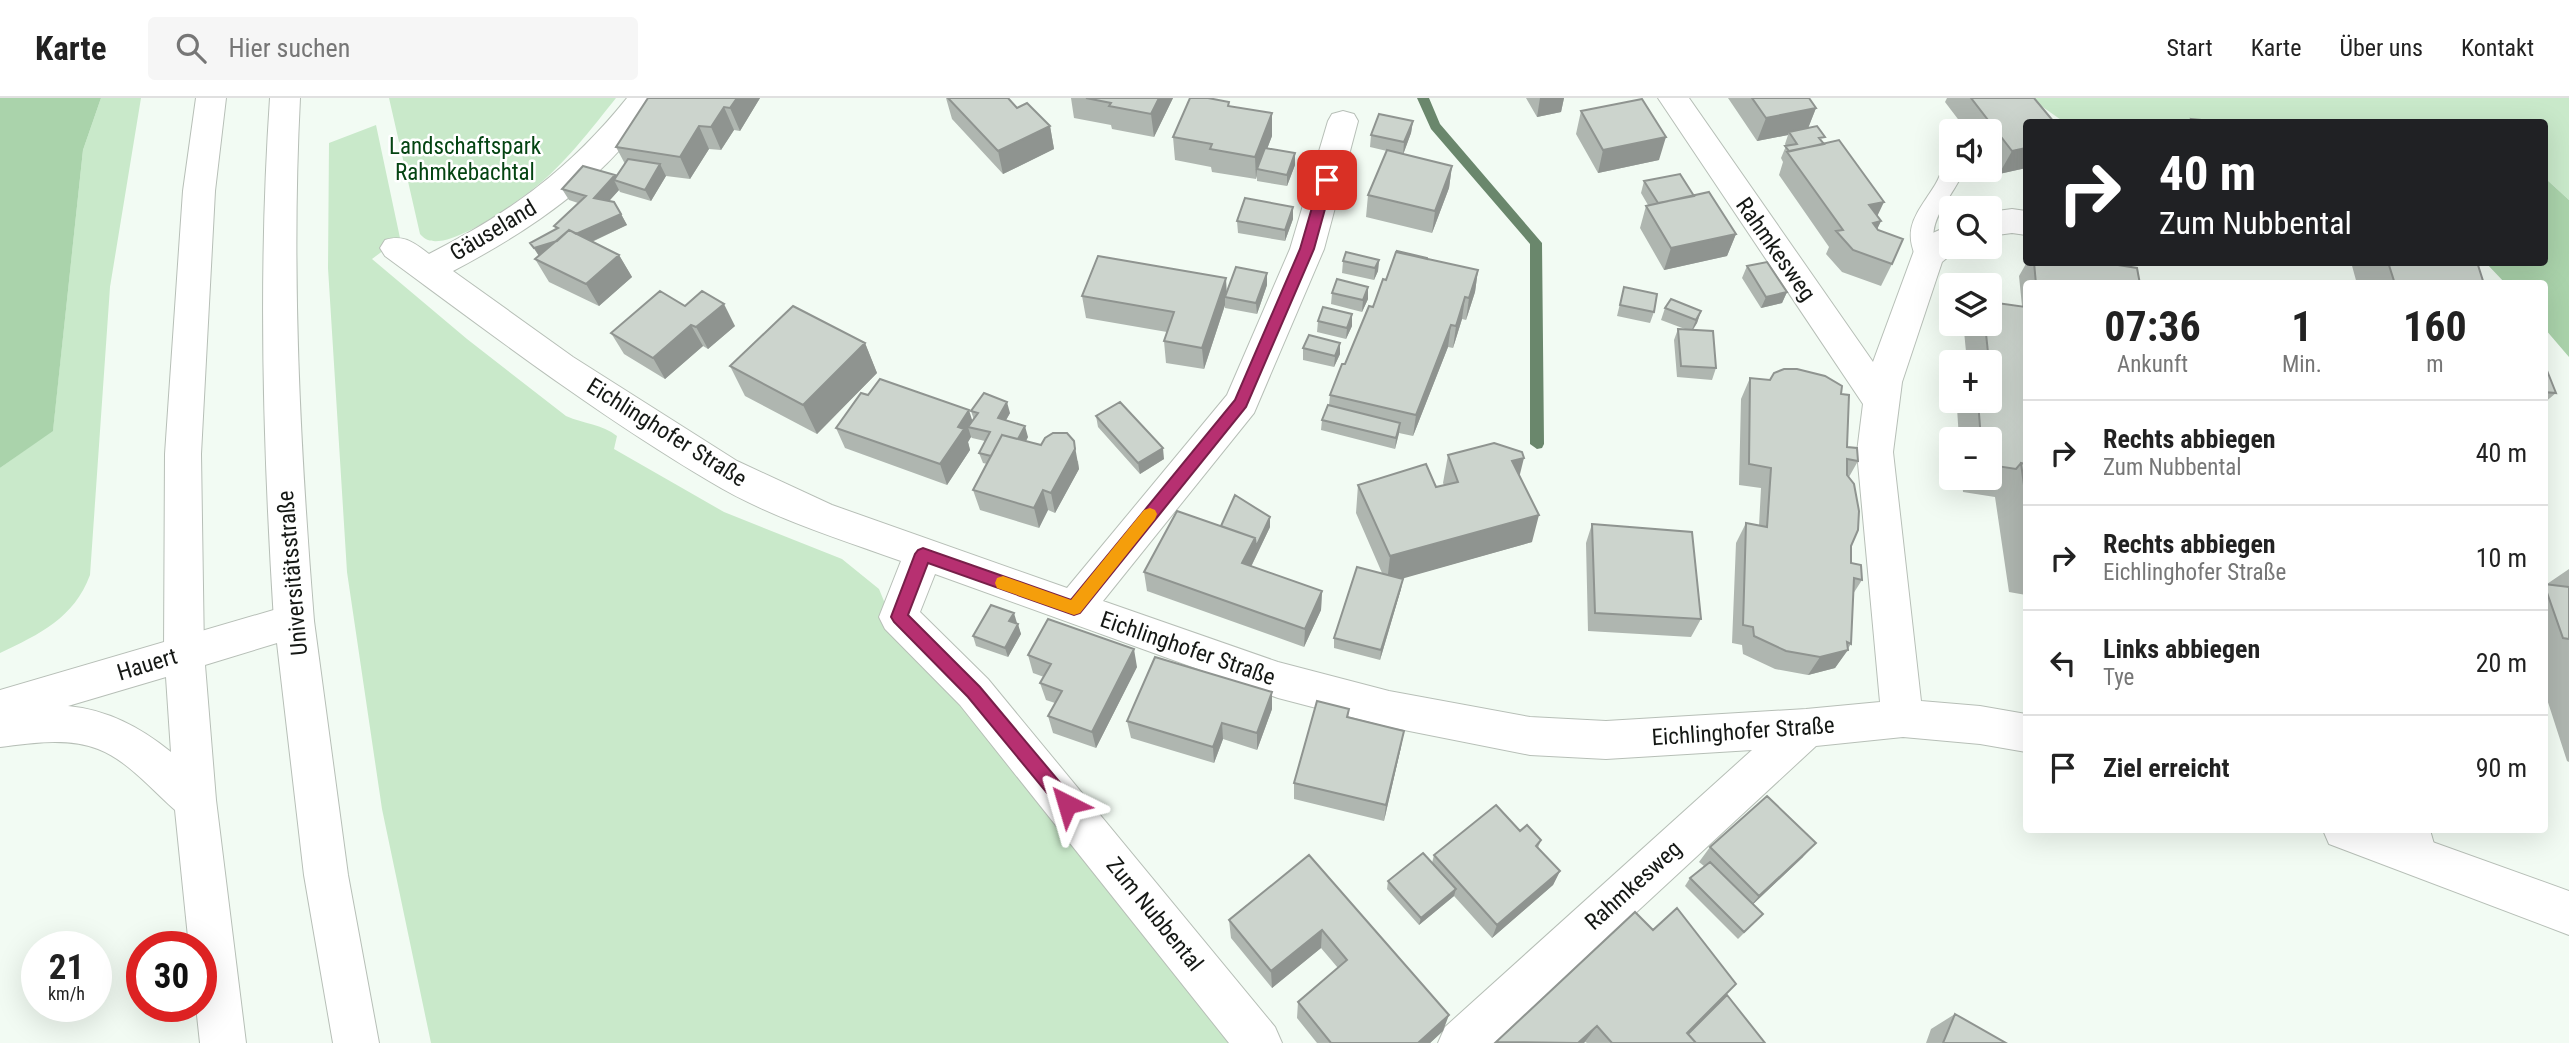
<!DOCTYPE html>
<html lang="de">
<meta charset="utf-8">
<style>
body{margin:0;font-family:"Roboto Condensed",sans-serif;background:#f6f6f6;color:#222;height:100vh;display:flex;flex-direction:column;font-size:26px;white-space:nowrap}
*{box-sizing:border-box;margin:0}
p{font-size:23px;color:#767676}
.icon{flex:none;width:38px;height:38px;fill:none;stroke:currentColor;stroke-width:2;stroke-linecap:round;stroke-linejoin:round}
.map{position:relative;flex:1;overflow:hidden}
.panel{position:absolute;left:2023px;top:182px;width:525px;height:553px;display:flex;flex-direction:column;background:#fff;border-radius:7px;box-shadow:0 7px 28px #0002}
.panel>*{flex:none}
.top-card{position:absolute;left:2023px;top:21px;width:525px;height:147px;border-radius:7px;box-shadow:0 7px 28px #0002;background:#202124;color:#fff;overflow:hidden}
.tools{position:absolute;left:1939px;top:21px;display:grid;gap:14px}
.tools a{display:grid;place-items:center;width:63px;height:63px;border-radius:7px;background:#fff;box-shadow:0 7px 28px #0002;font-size:35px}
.speed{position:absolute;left:21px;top:833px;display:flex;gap:14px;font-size:35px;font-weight:700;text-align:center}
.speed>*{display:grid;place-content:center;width:91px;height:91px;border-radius:50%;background:#fff;box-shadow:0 7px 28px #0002;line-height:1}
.speed small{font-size:18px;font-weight:400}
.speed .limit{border:10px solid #d22;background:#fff;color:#111}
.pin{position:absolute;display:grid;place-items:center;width:60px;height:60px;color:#fff;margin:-30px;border-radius:14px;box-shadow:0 4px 10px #0006}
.me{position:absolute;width:77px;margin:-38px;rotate:320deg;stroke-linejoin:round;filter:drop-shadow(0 0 5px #0008)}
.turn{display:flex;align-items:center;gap:24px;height:147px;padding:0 21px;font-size:32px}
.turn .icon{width:91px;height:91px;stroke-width:2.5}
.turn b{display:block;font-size:49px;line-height:60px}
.eta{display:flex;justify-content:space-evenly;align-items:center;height:119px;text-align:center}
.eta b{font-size:42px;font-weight:700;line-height:49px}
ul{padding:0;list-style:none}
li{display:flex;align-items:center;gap:21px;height:105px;padding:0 21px;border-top:2px solid #e0e0e0}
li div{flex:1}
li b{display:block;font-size:26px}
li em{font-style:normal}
header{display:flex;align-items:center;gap:42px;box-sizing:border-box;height:98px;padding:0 35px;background:#fff;border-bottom:2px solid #e0e0e0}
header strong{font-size:33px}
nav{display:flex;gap:38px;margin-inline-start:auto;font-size:24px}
.search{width:490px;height:63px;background:#f6f6f6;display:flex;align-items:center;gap:18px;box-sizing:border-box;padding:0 24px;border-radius:7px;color:#767676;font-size:26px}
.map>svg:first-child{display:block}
.green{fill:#c9e9ca}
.forest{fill:#aad3ab}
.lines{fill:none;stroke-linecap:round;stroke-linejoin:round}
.stream{fill:#6a876c;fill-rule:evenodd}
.service-casing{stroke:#b7bfb7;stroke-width:2}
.minor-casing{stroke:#b7bfb7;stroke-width:2}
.tertiary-casing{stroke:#b7bfb7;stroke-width:2}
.secondary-casing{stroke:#b7bfb7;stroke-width:2}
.service{fill:#fff;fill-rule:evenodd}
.minor{fill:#fff;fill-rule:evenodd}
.tertiary{fill:#fff;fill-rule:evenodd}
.secondary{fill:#fff;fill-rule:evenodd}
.wall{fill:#afb6b0}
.shaded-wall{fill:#8f9490}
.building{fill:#ccd4cd;stroke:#8f9490;stroke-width:2}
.route{fill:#b73071;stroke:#771f49;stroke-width:2}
.slow{fill:#f59e0b}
.labels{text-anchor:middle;stroke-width:5;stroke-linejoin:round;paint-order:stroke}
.park-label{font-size:23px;fill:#044412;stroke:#fff}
.street-label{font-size:23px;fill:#151815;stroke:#fff}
</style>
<header>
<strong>Karte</strong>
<div class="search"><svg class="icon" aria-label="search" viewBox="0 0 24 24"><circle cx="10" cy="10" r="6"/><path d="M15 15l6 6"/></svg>Hier suchen</div>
<nav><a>Start</a><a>Karte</a><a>Über uns</a><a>Kontakt</a></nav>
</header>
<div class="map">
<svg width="2569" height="945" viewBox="0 0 2569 945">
<rect width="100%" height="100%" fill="#f2fbf3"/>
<path class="green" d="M101,0H141L110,189L90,477C74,520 40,536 0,555V370L53,332L83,52Z
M389,0H616C592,30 563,68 533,91C514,106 452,151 428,142C425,141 422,138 420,136Z
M2030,0H2569V102L2545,80L2544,24H2064Z
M376,27L400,140L372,161L467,241L566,318C584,326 602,326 617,338L614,351L724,414L842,461L879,491L893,525L996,635L1236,945H431L382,711L347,474L328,170L329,45Z"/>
<path class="forest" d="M0,0H101L83,52L53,333L0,370Z
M2545,80L2569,102V259L2545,231L2544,186L2505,185L2486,165L2544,164Z"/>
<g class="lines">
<path class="stream" d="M1417,0H1429L1440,26L1542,145L1544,346L1542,350L1537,351L1530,346V146L1431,31Z"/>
<defs>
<path id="service" d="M1951,65V72H1964C1951,104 1922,123 1938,159L1935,165L1927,167L1919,165C1900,131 1917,116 1935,87C1939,81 1941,73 1945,67Z
M2401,732H2430L2438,760L2433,770L2423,774L2413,770Z"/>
<path id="minor" d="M627,0H659C610,79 533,131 453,173L573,259L737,363L832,407L1067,490L1227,297L1290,151L1328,23L1332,16L1343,13L1354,16L1358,23L1324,151L1254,315L1103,503L1278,564L1389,593L1530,619L1606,623L1806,611L1880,604L1857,354L1863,306L1658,0H1689L1873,264L1915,150L1928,137L1951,127V149H1960L1942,164L1902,284L1893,354L1921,603L1980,608L2026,616V654L1980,646L1903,639L1816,648L1495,945H1438L1445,929L1752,652L1606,661L1530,657L1389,629L1278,600L935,476L920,514L988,581L1275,929L1282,945H1229L960,607L885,531L879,519L901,463C837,440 768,419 709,383C596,316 491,236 385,158L380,150L385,142C404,136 414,145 429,156C510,115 570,71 627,0Z
M2012,111L2026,113V137L2012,135L1990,138V114Z
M2323,732H2399L2569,793V837L2329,746Z"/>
<path id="tertiary" d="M196,0H226L215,93L201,356L204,555L198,567L184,573L170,567L164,555L165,356L183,93Z
M270,0H300C291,175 300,349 314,523L308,535L294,540L280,535L274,523C263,348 258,175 270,0Z"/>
<path id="secondary" d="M294,506L308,511L314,523L348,777L379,945H333L304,777L277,545L205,567L216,702L246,945H200L196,908H201V849H189L175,712C151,691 127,662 98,651C68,639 31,645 0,649V592ZM166,579L171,654C140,629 108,612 68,608Z"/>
</defs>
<use href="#service" class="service-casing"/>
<use href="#minor" class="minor-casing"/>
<use href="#tertiary" class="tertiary-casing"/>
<use href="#secondary" class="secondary-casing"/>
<use href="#service" class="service"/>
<use href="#minor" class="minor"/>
<use href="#tertiary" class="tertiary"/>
<use href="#secondary" class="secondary"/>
</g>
<path class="wall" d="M648,0H760L740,33L734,32L721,52L709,51L690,81L666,78L651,103L620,94L619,92L609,103L621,116L627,127L592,144L619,157L632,179L599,208L549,184L535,161L539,158L530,145L556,131L554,128L578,105L569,102L562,91L615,77L616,79L625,66L616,49Z
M946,0H1008L1017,10L1050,28L1054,51L1003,76L952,21Z
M1071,0H1173L1154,39L1112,31L1111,27L1074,20Z
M1526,0H1564L1561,14L1537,19Z
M1728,0H1809L1816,10L1808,30L1823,44L1881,123L1877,131L1892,166L1881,188L1842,174L1826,156L1829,149L1779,77L1783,64L1781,60L1786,48L1785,46L1788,37L1757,43Z
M1947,0H2034L2026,70L1999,76L1990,64V33H1967L1945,4Z
M1230,8L1272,15V38L1267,51L1295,67L1287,88L1257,83V78L1256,81L1212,74L1211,69L1175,62L1173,39Z
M1581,13L1659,62L1598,75L1576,36Z
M1413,23L1411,35L1403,56L1452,68L1449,90L1432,135L1366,119L1368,97L1387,53L1370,49L1371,37Z
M1644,83L1694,98L1736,136L1727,158L1664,172L1640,130L1646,108L1648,107L1641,95Z
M1293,121L1285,143L1238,135L1237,123Z
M1427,161L1478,172L1475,194L1466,222L1462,221L1453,250L1448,249L1413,338L1399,335L1395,351L1321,332L1322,322L1329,307L1330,297L1386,182Z
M1379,162L1378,173L1374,182L1342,175L1343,163Z
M2027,164H2099L2140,186H2026V497L2009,494L1995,399L1963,394L1962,380H1990V341H1959L1957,310L1961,303H1990V264H1967L1964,233L1968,226H1990L2022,208L2019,178Z
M2351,164H2477L2484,186H2357Z
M1747,168L1787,194L1782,205L1761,210L1742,180Z
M1267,187L1257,216L1225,210V207L1204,271L1166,265L1164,243L1167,234L1086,220L1082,198L1226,194Z
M1368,189V201L1362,214L1331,206L1332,195Z
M1624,189L1654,214L1650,225L1617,218Z
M685,208L735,228L708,251L703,248L665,281L624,256L611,235Z
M1665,210L1701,213L1697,225L1693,232L1716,270L1712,282L1677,279L1674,242L1678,231H1685L1661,222Z
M1352,216V228L1346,241L1317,234L1318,223Z
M865,245L877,275L817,336L745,298L730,268Z
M1340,245V256L1334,269L1303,262V250Z
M2544,265L2556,295L2544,305Z
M1750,280L1841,296L1847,349L1858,363L1849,379L1851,465L1862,482L1853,496L1851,546L1835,570L1808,577L1775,571L1743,556L1742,547L1732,545L1736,445L1746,425L1759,428L1761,390L1739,387L1741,301Z
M971,313L1010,315L1006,322L1028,339L1026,343L1078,363L1079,371L1055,415L1048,412L1039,430L980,412L973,392L987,366L983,365L979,355L985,343L972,340L971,339L968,344L970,352L947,387L845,350L836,330L973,323L974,322Z
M1096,318L1164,361L1140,376L1098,329Z
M1448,357L1520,378L1532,444L1402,480L1401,491L1380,562L1334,550V540L1382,475L1356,415L1358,387L1436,389L1444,387L1443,385Z
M1270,419V429L1251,469L1322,493L1321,512L1304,549L1147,493L1144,474L1221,428Z
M1592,426L1701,521L1691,539L1588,533L1586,445Z
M2569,471V664L2567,663L2544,592V486H2547Z
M1017,525L1021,536L1008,559L976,548L973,538Z
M1028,557L1137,569L1096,650L1053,635L1048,618L1055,605L1046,602L1040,585L1044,579L1033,575Z
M1272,594V611L1257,652L1223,641L1214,665L1131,640L1127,623Z
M1349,611L1348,620L1401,649L1384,723L1294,701V685Z
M1520,733L1541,742L1538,750L1560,773L1553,787L1492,840L1454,798L1419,827L1387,791L1388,783L1432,765L1434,757Z
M1710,749L1803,759L1753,806L1763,816L1738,841L1685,788L1690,780L1704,768L1699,764Z
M1309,757L1443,933L1430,945H1317L1297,920L1298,904L1338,870L1321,850L1272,890L1231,840L1229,822Z
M1635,814L1687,935L1765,945H1587L1585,944L1584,945H1496Z
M1955,916L2006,945H1926L1931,931Z"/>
<path class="shaded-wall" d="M737,0H760L740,33L730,10Z
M1159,0H1173L1154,39L1151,16Z
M1540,0H1564L1561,14L1537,19Z
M724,9L734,32L721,52L711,29Z
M1816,10L1807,33L1789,34L1788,37L1757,43L1766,20Z
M1272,15V38L1259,72L1257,71L1256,81L1255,59Z
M1413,23L1411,35L1403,57L1404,44Z
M699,28L709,51L690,81L680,59Z
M1050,28L1054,51L1003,76L998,53Z
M1666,39L1659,62L1598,75L1603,52Z
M2026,50V70L1999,76L2012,53Z
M1295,55V67L1287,88V77Z
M660,66L666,78L651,103L645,92Z
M1452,68L1449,90L1432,135L1435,113Z
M615,77L619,84L614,82L619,92L601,112L594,100Z
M1884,104L1874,125L1881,123L1870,146L1869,107Z
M1293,109V121L1285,143V132Z
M621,116L627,127L578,150L541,161L534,150Z
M1736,136L1727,158L1664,172L1671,150Z
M619,157L632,179L599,208L586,186Z
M1379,162L1378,173L1374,182L1375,170Z
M1478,172L1475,194L1466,222L1469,200Z
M1267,175V187L1257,216L1256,205Z
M1226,180L1227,199H1225V207L1204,271L1202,250Z
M1368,189V201L1362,214L1363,202Z
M1787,194L1782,205L1761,210L1766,199Z
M1465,199L1462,221L1453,250L1456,228Z
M724,206L735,228L708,251L696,229Z
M1701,213L1697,225L1691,234L1696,222Z
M1352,216V228L1346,241L1347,230Z
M691,227L703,248L665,281L653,260Z
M1451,227L1448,249L1413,338L1416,317Z
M865,245L877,275L817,336L803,307Z
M1340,245V256L1334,269L1335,258Z
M1007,304L1010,315L1001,331L998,320Z
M969,312L975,331L968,329L971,339L968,344L970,352L947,387L940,366L958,329Z
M1400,325L1399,335L1395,351L1396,340Z
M1025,328L1028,339L1017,360L1014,349Z
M1074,343L1079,371L1055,415L1051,395Z
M1163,350L1164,361L1140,376L1138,365Z
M1524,360L1517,388L1512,363Z
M1043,392L1048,412L1039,430L1034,410Z
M1539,417L1532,444L1387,485L1390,458Z
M1270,419V429L1243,485L1242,465L1255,440Z
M1403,481L1401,491L1380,562L1381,552Z
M1322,493L1321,512L1304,549L1305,531Z
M1014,515L1017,525L1012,533L1009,523Z
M1018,526L1021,536L1008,559L1005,550Z
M1134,551L1137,569L1096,650L1092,634Z
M1848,552L1835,570L1808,577L1820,559Z
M1272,594V611L1257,652V635Z
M1222,625L1223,641L1214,665L1213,649Z
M1404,633L1401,649L1384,723L1386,707Z
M1816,745L1803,759L1748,811L1759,798Z
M1560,773L1553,787L1492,840L1497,827Z
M1456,791L1454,798L1419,827L1421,820Z
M1322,832L1321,850L1272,890L1271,873Z
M1449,917L1443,933L1430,945H1418Z
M1597,928L1584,945H1578Z"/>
<path class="building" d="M648,0H737L730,10L724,9L711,29L699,28L680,59L616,49Z
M948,0H1008L1017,10L1027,5L1050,28L998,53Z
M1086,0H1159L1151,16L1109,8L1111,5Z
M1190,0H1208L1229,4L1228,8L1272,15L1255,59L1210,51L1212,46L1173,39Z
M1752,0H1809L1816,10L1766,20Z
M1971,0H2034L2054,24H2026V50L2012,53Z
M1642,1L1666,39L1603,52L1581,13Z
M1379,16L1413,23L1404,44L1371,37Z
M2191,21L2223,24H2192Z
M1817,28L1825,39L1819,40L1824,46L1789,53L1785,48L1797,46L1789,34Z
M1839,42L1884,104L1869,107L1881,123L1873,125L1878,132L1903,141L1892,166L1853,152L1836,133L1843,132L1787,54Z
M1265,50L1295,55L1287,77L1257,71Z
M1387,52L1452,68L1435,113L1368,97Z
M628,61L660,66L645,92L614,82Z
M583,68L615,77L594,100L614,104L621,116L576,136L569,132L557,143L534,150L530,145L558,130L554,128L586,98L562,91Z
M1680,76L1694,98L1658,105L1644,83Z
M1709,94L1736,136L1671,150L1646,108Z
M1245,100L1293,109L1285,132L1237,123Z
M569,132L619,157L586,186L535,161Z
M1397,153L1427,160V161L1397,154Z
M1346,154L1379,162L1375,170L1343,163Z
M1396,154L1478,172L1469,200L1465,199L1456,228L1451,227L1416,317L1330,297L1342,266H1345L1369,208L1373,209L1383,181L1386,182Z
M1098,158L1226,180L1202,250L1164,243L1174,214L1082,198Z
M1767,164L1787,194L1766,199L1747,168Z
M2034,164H2099L2137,170L2140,186H2036Z
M2388,164H2477L2484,186H2395Z
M1236,169L1267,175L1256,205L1225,199Z
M1337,181L1368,189L1363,202L1332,195Z
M1624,189L1657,196L1654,214L1620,207Z
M660,193L685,208L702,193L724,206L696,229L691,227L653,260L611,235Z
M1671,201L1701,213L1696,222L1665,210Z
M1990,204L2026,209V366L2021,365L2016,371L1990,367V341H1981L1978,303H1990V264H1989L1985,226H1990Z
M793,208L865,245L803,307L730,268Z
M1323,209L1352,216L1347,230L1318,223Z
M1678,231L1713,233L1716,270L1681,268Z
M1309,237L1340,245L1335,258L1303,250Z
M2544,265L2556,295L2544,294Z
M1784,271H1797L1825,278L1842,288L1841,296L1849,297L1847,349L1857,350L1858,363L1847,361V377L1854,386L1859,413L1858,432L1851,448V465L1861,467L1862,482L1854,480L1851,546L1847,544L1848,552L1820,559L1786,553L1754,538L1753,529L1743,527L1746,425L1767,429L1771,370L1749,366L1750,280L1770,282L1774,275Z
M880,281L969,312L958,329L964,331L940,366L836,330L861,295L868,297Z
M984,295L1007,304L998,320L1025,328L1018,341L1002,337L991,358L979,355L990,334L968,329L978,315L971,313Z
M1120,304L1163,350L1138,365L1096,318Z
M1328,307L1400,325L1396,340L1322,322Z
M1053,335H1067L1074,343L1075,351L1051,395L1043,392L1034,410L973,392L1002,337L1041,347L1045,340Z
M1494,345L1522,354L1524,360L1512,363L1539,417L1390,458L1358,387L1426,366L1436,389L1458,384L1448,357Z
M2021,365L2026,366V402Z
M1235,397L1270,419L1256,449L1255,440L1221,428Z
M1177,413L1255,440L1242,465L1322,493L1305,531L1144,474Z
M1592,426L1692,434L1701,521L1595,515Z
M1357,469L1403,481L1381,552L1334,540Z
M2544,486L2569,489V541L2563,540Z
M991,507L1014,515L1009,523L1018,526L1005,550L973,538Z
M1048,521L1134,551L1092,634L1048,618L1062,593L1040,585L1051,566L1028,557Z
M1155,559L1272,594L1257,635L1222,625L1213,649L1127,623Z
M1317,603L1349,611L1347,619L1404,633L1386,707L1294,685Z
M1767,698L1816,745L1759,798L1710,749Z
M1496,707L1520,733L1527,727L1541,742L1536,748L1560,773L1497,827L1434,757Z
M1423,755L1456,791L1421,820L1388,783Z
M1309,757L1449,917L1418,945H1331L1298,904L1347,862L1322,832L1271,873L1229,822Z
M1710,764L1763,816L1744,834L1690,780Z
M1677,810L1736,886L1687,935L1696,945H1612L1597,928L1578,945L1496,944L1635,814L1653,832Z
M1727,897L1765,945H1696L1688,936Z
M1955,916L2006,945H1943Z"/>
<path class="route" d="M1327,78L1333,82L1314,151L1246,309L1080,515L1074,517L928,465L908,517L980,589L1073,700L1076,706L1073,712L1067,714L1061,712L968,599L894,524L891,519L915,456L918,452L923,450L1071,502L1235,302L1300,151L1320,82Z"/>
<path class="slow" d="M1150,410L1155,412L1157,416L1155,421L1080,515L1074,517L997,490L995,485L997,480L1003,478L1071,502L1144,412Z"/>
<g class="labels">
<g class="park-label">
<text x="465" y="56">Landschaftspark<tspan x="465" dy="26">Rahmkebachtal</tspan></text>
</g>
<g class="street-label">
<text transform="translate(493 132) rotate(-31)" y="8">Gäuseland</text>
<text transform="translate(1776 151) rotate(55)" y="8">Rahmkesweg</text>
<text transform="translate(667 334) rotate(32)" y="8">Eichlinghofer Straße</text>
<text transform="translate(292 475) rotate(-95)" y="8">Universitätsstraße</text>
<text transform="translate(1188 550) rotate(19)" y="8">Eichlinghofer Straße</text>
<text transform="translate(147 566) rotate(-17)" y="8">Hauert</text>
<text transform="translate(1743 633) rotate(-4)" y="8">Eichlinghofer Straße</text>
<text transform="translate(1633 787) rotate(-42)" y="8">Rahmkesweg</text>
<text transform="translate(1155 816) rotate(51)" y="8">Zum Nubbental</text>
</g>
</g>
</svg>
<div class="tools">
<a><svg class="icon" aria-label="sound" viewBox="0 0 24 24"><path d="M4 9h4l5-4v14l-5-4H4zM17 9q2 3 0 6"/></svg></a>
<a><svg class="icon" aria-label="search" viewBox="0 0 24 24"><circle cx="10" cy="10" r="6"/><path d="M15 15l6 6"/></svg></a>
<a><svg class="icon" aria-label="layers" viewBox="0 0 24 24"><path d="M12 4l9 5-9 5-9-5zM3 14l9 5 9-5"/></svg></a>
<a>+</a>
<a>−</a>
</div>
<div class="speed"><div>21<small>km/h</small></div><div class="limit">30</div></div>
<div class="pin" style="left:1327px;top:82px;background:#d93025"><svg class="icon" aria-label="arrive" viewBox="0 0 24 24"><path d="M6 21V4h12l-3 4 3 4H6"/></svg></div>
<svg class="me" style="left:1067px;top:706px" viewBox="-20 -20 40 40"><path d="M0-17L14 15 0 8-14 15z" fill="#b73071" stroke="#fff" stroke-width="4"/></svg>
<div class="top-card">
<div class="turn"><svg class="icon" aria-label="right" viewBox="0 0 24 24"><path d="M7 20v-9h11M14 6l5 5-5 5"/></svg><div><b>40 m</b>Zum Nubbental</div></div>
</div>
<section class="panel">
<div class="eta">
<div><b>07:36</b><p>Ankunft</p></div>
<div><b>1</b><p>Min.</p></div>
<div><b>160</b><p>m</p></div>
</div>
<ul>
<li><svg class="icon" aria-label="right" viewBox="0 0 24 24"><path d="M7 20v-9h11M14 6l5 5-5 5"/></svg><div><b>Rechts abbiegen</b><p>Zum Nubbental</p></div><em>40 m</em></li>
<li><svg class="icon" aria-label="right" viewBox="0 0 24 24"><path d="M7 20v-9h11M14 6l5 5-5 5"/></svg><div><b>Rechts abbiegen</b><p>Eichlinghofer Straße</p></div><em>10 m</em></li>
<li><svg class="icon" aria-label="left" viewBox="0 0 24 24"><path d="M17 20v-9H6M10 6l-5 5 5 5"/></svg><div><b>Links abbiegen</b><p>Tye</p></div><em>20 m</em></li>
<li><svg class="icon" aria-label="arrive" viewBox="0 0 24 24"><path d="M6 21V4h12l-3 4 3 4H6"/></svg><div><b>Ziel erreicht</b></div><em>90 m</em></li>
</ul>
</section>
</div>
